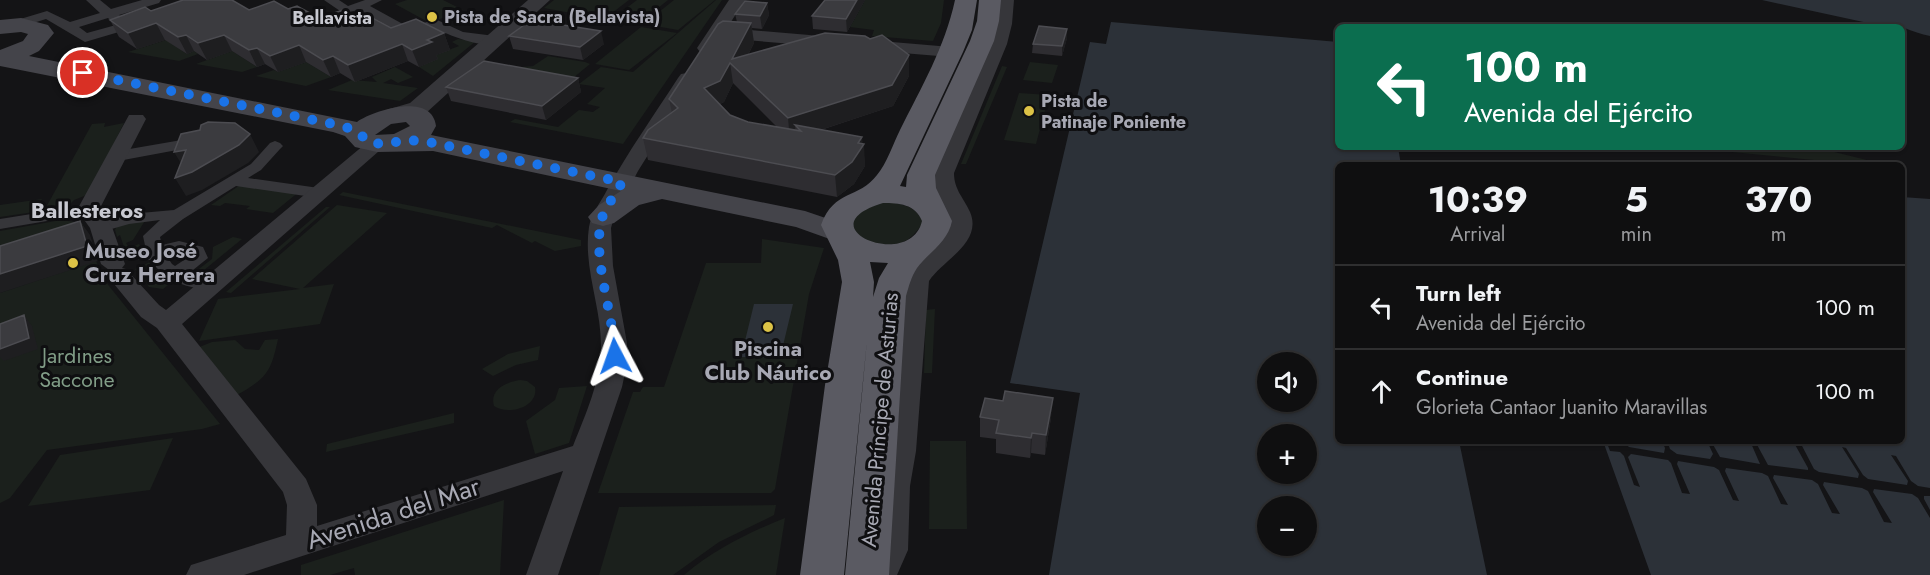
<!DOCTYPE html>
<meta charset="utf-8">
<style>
body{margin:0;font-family:Jost,sans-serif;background:#181819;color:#f1f3f6;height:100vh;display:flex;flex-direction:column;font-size:22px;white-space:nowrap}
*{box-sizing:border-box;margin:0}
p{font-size:20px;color:#9b9c9f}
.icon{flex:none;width:33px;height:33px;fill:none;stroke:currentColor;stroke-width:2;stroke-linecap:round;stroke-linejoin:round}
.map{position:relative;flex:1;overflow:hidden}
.drawer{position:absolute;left:1335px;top:162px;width:570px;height:282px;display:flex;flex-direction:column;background:#0f0f10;border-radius:9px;box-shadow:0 2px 4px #0004,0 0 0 2px #2f2f30}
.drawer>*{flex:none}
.guide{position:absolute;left:1335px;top:24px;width:570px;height:126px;border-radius:9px;box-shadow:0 2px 4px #0004,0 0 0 2px #2f2f30;background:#0b6e4f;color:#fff;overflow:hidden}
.controls{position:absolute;left:1257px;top:352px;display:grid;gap:12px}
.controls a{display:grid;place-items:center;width:60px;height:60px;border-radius:50%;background:#0f0f10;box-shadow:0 2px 4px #0004,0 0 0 2px #2f2f30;font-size:30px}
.pin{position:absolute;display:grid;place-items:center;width:51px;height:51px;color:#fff;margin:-26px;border:3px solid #fff;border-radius:50%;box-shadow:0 2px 6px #0007}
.me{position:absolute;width:66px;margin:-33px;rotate:356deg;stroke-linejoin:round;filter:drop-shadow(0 0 4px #0008)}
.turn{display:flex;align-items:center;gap:21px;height:126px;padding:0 30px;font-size:27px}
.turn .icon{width:78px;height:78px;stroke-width:2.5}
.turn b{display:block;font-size:42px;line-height:51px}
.eta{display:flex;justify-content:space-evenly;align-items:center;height:102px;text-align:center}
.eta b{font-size:36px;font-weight:700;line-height:42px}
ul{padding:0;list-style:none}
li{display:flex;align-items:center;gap:18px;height:84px;padding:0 30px;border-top:2px solid #2f2f30}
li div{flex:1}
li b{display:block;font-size:22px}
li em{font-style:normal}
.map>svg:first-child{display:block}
.green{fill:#1b201c}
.water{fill:#2c3138;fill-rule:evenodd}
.pier{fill:#141416}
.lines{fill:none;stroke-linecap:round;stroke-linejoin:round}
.pedestrian{fill:#36363a;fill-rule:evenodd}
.minor{fill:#36363a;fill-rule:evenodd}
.tertiary{fill:#36363a;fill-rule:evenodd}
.secondary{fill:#44444a;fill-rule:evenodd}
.trunk{fill:#5a5a62;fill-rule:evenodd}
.wall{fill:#2e2d31;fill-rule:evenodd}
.shaded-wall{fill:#1e1e20}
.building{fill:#3b3b3f;stroke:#4c4c51;stroke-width:1.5}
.route{stroke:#1a73e8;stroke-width:10;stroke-dasharray:0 18}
.poi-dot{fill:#dcc246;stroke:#0f0f11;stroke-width:2}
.labels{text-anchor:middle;stroke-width:6;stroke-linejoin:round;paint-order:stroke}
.far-poi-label{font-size:18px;font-weight:bold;fill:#a8a9b4;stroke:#0f0f11;text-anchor:start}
.far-neighbourhood-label{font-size:18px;font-weight:bold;fill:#c8c9d1;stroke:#0f0f11}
.poi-label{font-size:21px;font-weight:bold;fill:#a8a9b4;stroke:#0f0f11;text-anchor:start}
.park-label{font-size:21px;fill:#819d87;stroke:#0f0f11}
.street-label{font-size:21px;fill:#a8a9b4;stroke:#0f0f11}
.neighbourhood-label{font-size:22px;font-weight:bold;fill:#c8c9d1;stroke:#0f0f11}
.near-street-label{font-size:26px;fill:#a8a9b4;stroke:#0f0f11}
</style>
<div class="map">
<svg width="1930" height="575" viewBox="0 0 1930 575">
<rect width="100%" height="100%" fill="#141416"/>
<path class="green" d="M407,0H443L463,10L430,23L395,4Z
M554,0H629L604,19L544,8Z
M637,0H668L643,20L616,16Z
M674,0H715L678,30L644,24Z
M716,0H722L623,144L510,122L515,119L558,127L579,110L593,112L600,107L587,104L605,88L579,84L601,67L633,72Z
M865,0H944L941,23L933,41L872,36L874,30L850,27Z
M641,27L677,33L629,70L595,64Z
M458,39L476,41L433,76L419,67L437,59L433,56L459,46L452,42Z
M166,40L187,54L194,51L198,54L179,61L128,52Z
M232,51L257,67L242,72L196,64Z
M548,56L585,62L590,64L567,83L513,72L522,67L533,66Z
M306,62L331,77L306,86L256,76L274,70L278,72Z
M1030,62L1058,65L1052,83L1023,80Z
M1002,66L1007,67L966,164H961Z
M395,67L413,77L398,83L391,79L383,83L418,88L400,101L328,90L352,80L377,82L372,77Z
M1019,93L1049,95L1036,144L1004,140Z
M105,123L104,127L124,123L89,194L74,200L67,207L44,211L92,124Z
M1682,147H1814L1887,165H1865Z
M240,185L300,191L273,213L246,209L250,206L225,203L220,206L211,205Z
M343,192L581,240V246L555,251L535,241L532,243L497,225L492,228L339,195Z
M42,199L34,212L0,217V205Z
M890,202C906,205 916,207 923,222C906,251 887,247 858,239L850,219L873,203Z
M337,205L387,213L303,288L334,284L320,324L199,341L218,299L300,289L252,279Z
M326,207H330L231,293L226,292Z
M146,219L133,240L126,243L129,248L139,244L141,248L134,252L125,250L120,235L117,237L115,230L117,226Z
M61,220L82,223L85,230L0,265V231Z
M233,237L242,239L198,275H191L212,259L213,247Z
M762,239L824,248L809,294L775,489L771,493H598L633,392H640L643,387H664L706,263H761Z
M96,261L105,281L220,424L202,429L47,450L10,498L0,503V293Z
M152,261L149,271L152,275L177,278L163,289L149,287L135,269Z
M935,309L932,373H924L926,310Z
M278,339C271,372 267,378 237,395L197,348L212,342L235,340L245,349L259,350L265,340Z
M540,346L538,360L516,365L493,376L482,369L508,354Z
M520,380L527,381L535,387C539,407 508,416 494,406C489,389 507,382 520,380Z
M587,386L569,443L535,454L526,421L555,400L559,388Z
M454,413V423L326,452L327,444Z
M173,438L150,490L28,506L60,455Z
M930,441H966L967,529H929Z
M504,500L500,575H355L354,568L330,575H301V565Z
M776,505L774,515L719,542L673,575H599L619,507Z
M785,518L776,575H684C715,549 748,533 785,518Z"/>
<path class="water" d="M1762,0H1930V36C1910,32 1890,19 1868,23Z
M1111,22L1338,42V147H1398L1401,165H1338V441H1459L1487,575H1049L1080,393L1010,383L1090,42L1106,44ZM1268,363H1306V402H1268ZM1268,435H1306V474H1268ZM1268,507H1306V546H1268Z
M1902,197L1930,199V575H1651L1603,441H1902Z
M754,304H793L780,358L741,357L736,355L737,350L743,349Z"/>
<path class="pier" d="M1618,441H1623L1629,447L1664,453L1665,448L1662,441H1667L1670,449L1677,454L1710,459L1713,454L1707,441H1711L1720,457L1760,464L1750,441H1755L1768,465L1808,470V468L1793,441L1800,442L1814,469L1819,472L1858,478L1859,474L1842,447L1846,448L1863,475L1868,479L1907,485L1908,481L1891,455L1896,456L1911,481L1918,486L1930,488V496H1924V499L1930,510V518L1918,498L1912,494L1874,489L1873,492L1892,523L1884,522L1868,491L1862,488L1824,482L1823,485L1840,514L1832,513L1818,484L1812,480L1774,475L1773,478L1788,505L1781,504L1768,476L1762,473L1726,468L1725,471L1739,501L1733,500L1719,470L1714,467L1678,461L1677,464L1690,494L1682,493L1671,463L1668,460L1631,454L1628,457L1640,487L1634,485L1624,456L1620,452L1610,451L1607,443L1617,445Z"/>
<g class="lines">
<path class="pedestrian" d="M86,0H100L111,9L142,0H161L159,3L119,15L131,26L129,29L85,42L46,19L11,30L5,26L7,23L47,11L70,22L100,13ZM108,18L116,25L87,33L79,27Z
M324,0H339L348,6L365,0H382L370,6L410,28L435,19L463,32L495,36L501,40C488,52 449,35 434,28L409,37L359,10L343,13Z
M199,137L207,142L204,145L118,161L110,156L118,151Z
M275,141L280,143L283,146L280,149L261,170L248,178L319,188L325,190L327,193L325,196L319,198L236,186L183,219L160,237L162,245L179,241L203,247L208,258L188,274L219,279L222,283L219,287C195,293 163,281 151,260H139L136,256L139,252L146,250L143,236L160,220L129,224L101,232L93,227L95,223L129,214L174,210L251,164L270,143ZM179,251L190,256L175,266L172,264L166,255Z
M88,205L96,210L94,213L0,229V219Z"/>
<path class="minor" d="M729,0H745L727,28L951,47L957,48L960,52L957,56L951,57L721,38L712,52H700L697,48Z
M687,73L693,74L696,78L638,171L614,217L611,228L613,266L627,343L626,368L622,387L558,575H526L563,471L244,575H186L191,565L286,535L287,505L283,492L157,328L141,317L110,279L106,274L109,270L101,264L90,228L77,210L129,115H143L146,119L99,210L112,227L125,264L122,268L126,269L159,305L166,310L370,140H384L387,144L182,324L306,479L317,505V526L573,446C586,413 601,381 601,345C601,306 583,267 589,227C591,214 601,202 607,190C628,152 654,115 678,78L681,74Z"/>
<path class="tertiary" d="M528,0H550L426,113L395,122L386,120L383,115L386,110L410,103Z
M994,0H1014L1012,24L1007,44L954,173C954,190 964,198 970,212C983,242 943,260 929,281L916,451L910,486L908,550L897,575H856L870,550L874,486L880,451L899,281C903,274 907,267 913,261C927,247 952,236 943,212C937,198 927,190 928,173L985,44L992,24Z"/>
<path class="secondary" d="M21,18L48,25L54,33L39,51L29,56L357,122C374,110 432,92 436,126L431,135L805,211L849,226L853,233L849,240L838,242L796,227L662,199L639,205L614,223L603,226L592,223L588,217L599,205L621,191L433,151L377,152L355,147L345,136L333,132L0,66V50L23,41L28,34L21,32L0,34V20ZM406,122L410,126L394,134L375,135L391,124Z"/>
<path class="trunk" d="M955,0H977L972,30L963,52L900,186L906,187L907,175L970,41L977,21L979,0H1001L999,21L994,41L935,175L936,188L952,221C948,242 929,252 917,268C911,277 909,286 906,296L889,575H845L867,340L844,575H800L825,385L842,282L838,260L821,225C834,189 859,199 877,175C887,163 893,144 900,130C921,88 945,47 955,0ZM883,203C899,203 915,204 922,221C910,272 803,227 883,203ZM870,262L888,263L879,278L873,297L874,282Z"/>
</g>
<path class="wall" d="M825,0H865L847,32L813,29L812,16Z
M767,3L769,15L762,29L752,28L754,43L748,55L909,76L893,106L821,130L863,144L865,166L854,184L837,197L648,160L643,138L672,113L669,99L737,22L735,14ZM733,83L777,127L748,122L730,115L720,104L724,102Z
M288,9L319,18L360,19L391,28L444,33L450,50L436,55L438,59L419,67L408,61L355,82L340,73L331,77L306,62L278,72L265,64L257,67L232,51L207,60L194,51L187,54L165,40L137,49L119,37L110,20L151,11Z
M509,36L604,44L583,60L513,49Z
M1067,38L1062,56L1032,53L1033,44Z
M578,78L581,92L546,120L451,101L446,87Z
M980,417L1051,418L1045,455L1031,453L1030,458L996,453V439L980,437Z"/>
<path class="shaded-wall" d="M857,0H865L847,32L846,19Z
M767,3L769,15L762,29L760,16Z
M156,23L165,40L137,49L128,33Z
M751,23L754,43L739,72L732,59Z
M1067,29V38L1062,56V46Z
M601,31L604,44L583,60L580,47Z
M444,33L450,50L436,55L438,59L419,67L412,50L427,40Z
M186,35L194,51L187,54L178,37Z
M224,35L232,51L207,60L198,43Z
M402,44L408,61L355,82L348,65Z
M299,45L306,62L278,72L270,56Z
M257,48L265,64L257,67L249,50Z
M909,55V76L893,106L802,136L801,131L795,125L796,138L790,140L788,118Z
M333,56L340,73L331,77L323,60Z
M730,63L733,83L724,102L708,109L704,88Z
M578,78L581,92L546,120L542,106Z
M250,134L259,152L248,163L202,190L186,196L175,178Z
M862,137L863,146L864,144L865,166L854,184L837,197L835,175Z
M186,150L185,170L174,152Z
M80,221L90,235L98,261L0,293V274Z
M24,315L32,326L38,349L4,361L0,357V349Z
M1053,398L1051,418L1045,455L1046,435Z
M1032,433L1031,453L1030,458L1031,438Z"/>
<path class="building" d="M183,0H232L249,10L274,1L288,9L297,6L319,18L343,10L360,19L369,16L391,28L416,19L444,33L427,40L432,42L412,50L402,44L348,65L333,56L323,60L299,45L270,56L257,48L249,50L224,35L198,43L186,35L178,37L156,23L128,33L110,20L145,7L151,11Z
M825,0H857L846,19L812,16Z
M745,1L767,3L760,16L735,14Z
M531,20L601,31L580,47L509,36Z
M723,21L751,23L732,59L825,33L865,36L870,39L882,35L909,55L892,85L788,118L730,63L720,81L704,88L730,115L748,122L801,131L795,125L862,137L858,143L864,144L852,162L835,175L643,138L648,130L678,108L669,99L718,24Z
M1039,26L1067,29L1062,46L1033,44Z
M484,61L578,78L542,106L446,87Z
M208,122L235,123L250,134L239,145L192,172L175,178L186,150L174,152L181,134L200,130L201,125Z
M80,221L87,246L0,274V246Z
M24,315L29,338L0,349V324Z
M1005,391L1053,398L1046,435L1032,433L1031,438L996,433L999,420L980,417L985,398L1003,401Z"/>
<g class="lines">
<path class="route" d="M83,73L338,125L355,130L370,143L384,144L409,140L433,143L622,182C616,194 606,206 602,218C591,256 614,315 615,356"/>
</g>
<g class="poi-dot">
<circle cx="432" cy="17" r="6"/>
<circle cx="1029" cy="111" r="6"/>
<circle cx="73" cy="263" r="6"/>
<circle cx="768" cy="327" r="6"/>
</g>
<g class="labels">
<g class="far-poi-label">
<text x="444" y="23">Pista de Sacra (Bellavista)</text>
<text x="1041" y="107">Pista de<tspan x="1041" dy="21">Patinaje Poniente</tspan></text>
</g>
<g class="far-neighbourhood-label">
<text x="332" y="24">Bellavista</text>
</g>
<g class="poi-label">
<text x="85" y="258">Museo José<tspan x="85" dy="24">Cruz Herrera</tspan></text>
<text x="768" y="356" text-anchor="middle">Piscina<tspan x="768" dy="24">Club Náutico</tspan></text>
</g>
<g class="park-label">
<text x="77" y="363">Jardines<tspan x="77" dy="24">Saccone</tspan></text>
</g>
<g class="street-label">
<text transform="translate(880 420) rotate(-85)" y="7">Avenida Príncipe de Asturias</text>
</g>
<g class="neighbourhood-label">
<text x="87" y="218">Ballesteros</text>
</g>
<g class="near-street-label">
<text transform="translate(393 513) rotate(-18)" y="9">Avenida del Mar</text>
</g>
</g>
</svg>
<div class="controls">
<a><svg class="icon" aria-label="sound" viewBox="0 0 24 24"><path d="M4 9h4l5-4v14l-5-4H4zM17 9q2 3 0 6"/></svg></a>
<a>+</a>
<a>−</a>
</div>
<div class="pin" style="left:83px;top:73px;background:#d93025"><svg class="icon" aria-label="arrive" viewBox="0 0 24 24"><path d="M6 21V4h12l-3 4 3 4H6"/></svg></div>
<svg class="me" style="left:615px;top:356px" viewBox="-20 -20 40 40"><path d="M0-17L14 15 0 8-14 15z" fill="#1a73e8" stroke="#fff" stroke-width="4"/></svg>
<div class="guide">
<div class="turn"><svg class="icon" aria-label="left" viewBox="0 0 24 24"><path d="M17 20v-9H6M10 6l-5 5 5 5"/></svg><div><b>100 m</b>Avenida del Ejército</div></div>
</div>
<section class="drawer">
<div class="eta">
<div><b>10:39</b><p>Arrival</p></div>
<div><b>5</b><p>min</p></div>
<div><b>370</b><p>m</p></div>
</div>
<ul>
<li><svg class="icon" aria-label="left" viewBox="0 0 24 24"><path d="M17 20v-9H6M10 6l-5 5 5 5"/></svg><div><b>Turn left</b><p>Avenida del Ejército</p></div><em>100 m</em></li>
<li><svg class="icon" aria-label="ahead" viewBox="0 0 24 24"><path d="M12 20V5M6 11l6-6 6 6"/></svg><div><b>Continue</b><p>Glorieta Cantaor Juanito Maravillas</p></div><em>100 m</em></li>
</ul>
</section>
</div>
